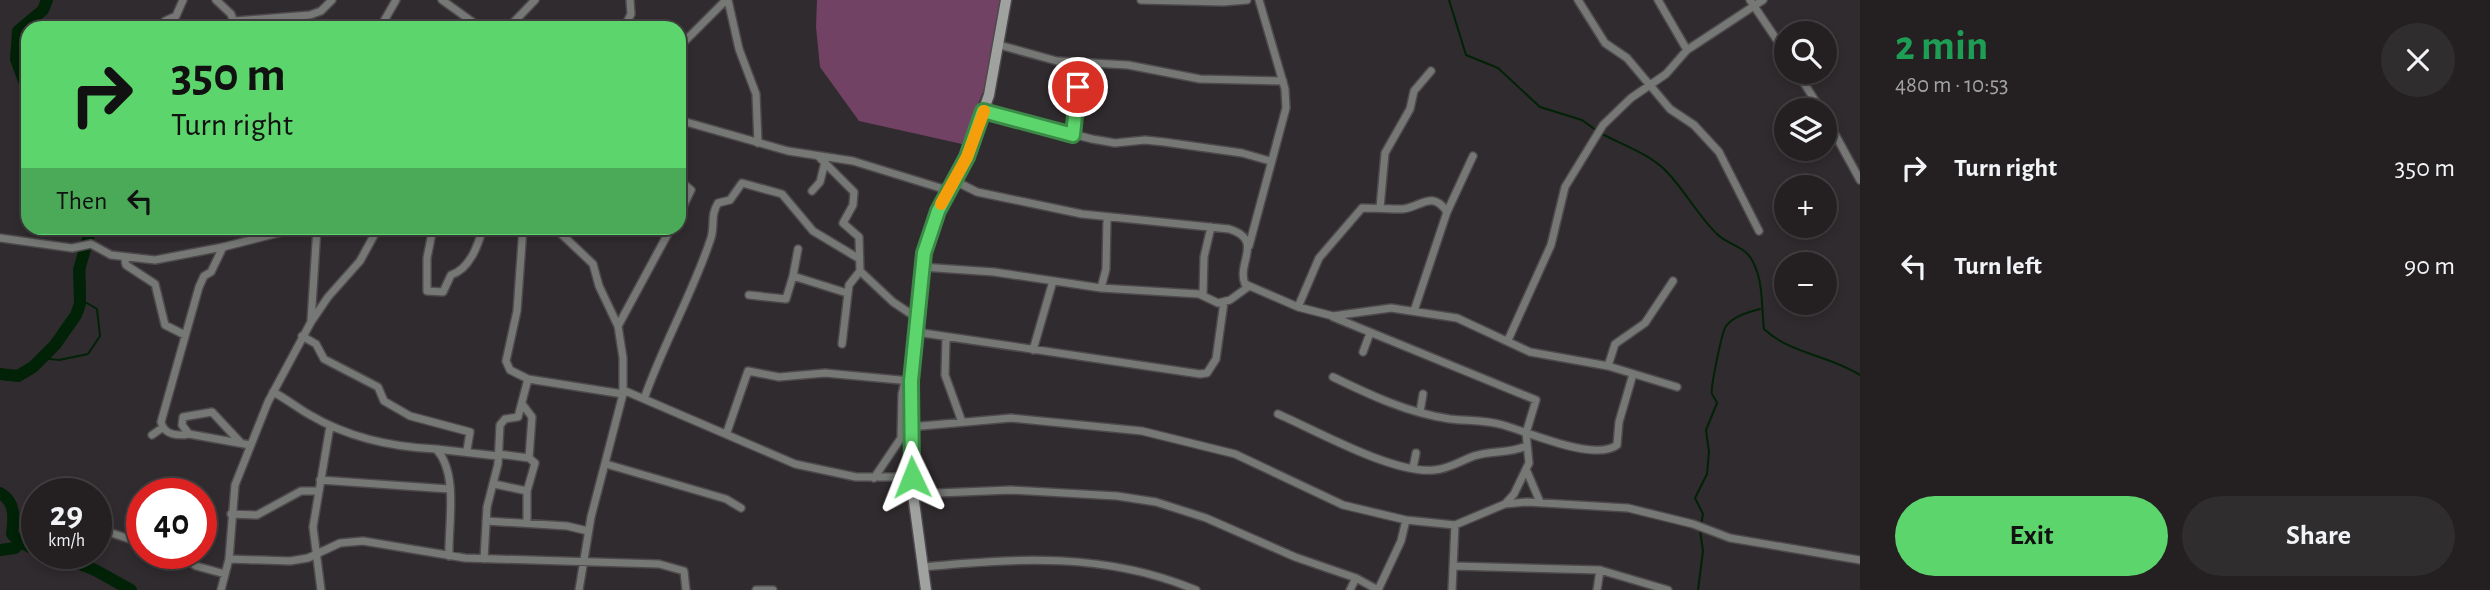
<!DOCTYPE html>
<meta charset="utf-8">
<style>
body{margin:0;font-family:"Alegreya Sans",sans-serif;background:#302d2f;color:#f1f3f6;height:100vh;display:flex;flex-direction:column;font-size:26px;white-space:nowrap}
*{box-sizing:border-box;margin:0}
p{font-size:23px;color:#a3a3a5}
.icon{flex:none;width:38px;height:38px;fill:none;stroke:currentColor;stroke-width:2;stroke-linecap:round;stroke-linejoin:round}
.map{position:relative;flex:1;overflow:hidden}
.details{display:flex;flex-direction:column;background:#242022;width:630px}
.details>*{flex:none}
.top-card{position:absolute;left:21px;top:21px;width:665px;height:214px;border-radius:21px;box-shadow:0 4px 10px #0003,0 0 0 2px #413e40;background:#5dd56d;color:#111;overflow:hidden}
.buttons{position:absolute;left:1774px;top:21px;display:grid;gap:14px}
.buttons a{display:grid;place-items:center;width:63px;height:63px;border-radius:50%;background:#242022;box-shadow:0 4px 10px #0003,0 0 0 2px #413e40;font-size:35px}
.speed{position:absolute;left:21px;top:478px;display:flex;gap:14px;font-size:35px;font-weight:700;text-align:center}
.speed>*{display:grid;place-content:center;width:91px;height:91px;border-radius:50%;background:#242022;box-shadow:0 4px 10px #0003,0 0 0 2px #413e40;line-height:1}
.speed small{font-size:18px;font-weight:400}
.speed .limit{border:10px solid #d22;background:#fff;color:#111}
.pin{position:absolute;display:grid;place-items:center;width:60px;height:60px;color:#fff;margin:-30px;border:4px solid #fff;border-radius:50%;box-shadow:0 2px 7px #0007}
.me{position:absolute;width:77px;margin:-38px;rotate:358deg;stroke-linejoin:round;filter:drop-shadow(0 0 5px #0008)}
.turn{display:flex;align-items:center;gap:24px;height:147px;padding:0 35px;font-size:32px}
.turn .icon{width:91px;height:91px;stroke-width:2.5}
.turn b{display:block;font-size:49px;line-height:60px}
.then{display:flex;align-items:center;height:66px;padding:0 35px;background:#0003;gap:14px;font-size:26px}
.round{display:grid;place-items:center;flex:none;width:74px;height:74px;border-radius:37px;background:#302d2f}
.headline{display:flex;align-items:center;justify-content:space-between;height:119px;padding:0 35px}
h1{font-size:42px;font-weight:700;line-height:52px;color:#1e9e55}
.cta{display:flex;gap:14px;margin-top:auto;padding:14px 35px}
.cta a{flex:1;height:80px;border-radius:42px;background:#5dd56d;color:#111;font-size:28px;font-weight:700;line-height:80px;text-align:center}
.cta a+a{background:#302d2f;color:#f1f3f6}
ul{padding:0;list-style:none}
li{display:flex;align-items:center;gap:21px;height:98px;padding:0 35px}
li div{flex:1}
li b{display:block;font-size:26px}
li em{font-style:normal}
main{display:flex;flex:1;min-height:0}
.map>svg:first-child{display:block}
.forest{fill:#724264}
.lines{fill:none;stroke-linecap:round;stroke-linejoin:round}
.stream{stroke:#012206;stroke-width:2}
.river{stroke:#012206;stroke-width:12}
.street-casing{stroke:#4e494c;stroke-width:10}
.secondary-casing{stroke:#4e494c;stroke-width:13}
.street{stroke:#757875;stroke-width:7}
.secondary{stroke:#9fa29f;stroke-width:10}
.route-casing{stroke:#3c8a47;stroke-width:18}
.route{stroke:#5dd56d;stroke-width:12}
.slow{stroke:#f59e0b;stroke-width:12}
</style>
<main>
<div class="map">
<svg width="1860" height="590" viewBox="0 0 1860 590">
<rect width="100%" height="100%" fill="#302b2e"/>
<path class="forest" d="M817,0H1000L992,69L962,144L859,121L820,67L816,27Z"/>
<g class="lines">
<path class="stream" d="M1449,0L1466,55L1498,68L1540,107L1582,120L1597,131
M1602,134C1623,145 1650,154 1667,172C1686,192 1698,216 1718,235C1729,245 1744,246 1752,260C1764,282 1761,305 1764,329C1790,354 1829,355 1860,375
M42,358L59,360L88,354L100,336L97,309L85,302L84,257
M1701,525L1703,514L1695,498L1707,474L1709,452L1706,430L1717,403C1716,400 1714,398 1712,394C1710,390 1722,331 1726,326C1734,316 1748,312 1760,309
M1698,590L1703,551L1700,530"/>
<path class="river" d="M28,92L16,59L18,31L43,10L47,0
M0,374L18,376L33,367L55,345L76,315L80,304L79,270L91,228
M0,493C16,502 14,518 12,534L20,542L15,548L0,550
M20,542L37,550
M52,553L95,570L131,590"/>
<defs>
<path id="street" d="M216,0L231,14L236,28
M442,0L481,28
M728,0L739,49L756,94L758,143
M1141,0L1223,2L1247,0
M1578,0L1605,43L1627,58L1670,109L1694,125L1719,152L1759,231
M1658,0L1687,50
M1750,0L1787,55
M235,21L310,15L321,11L332,0
M161,28L165,21L176,16L183,0
M380,28L396,0
M508,28L535,0
M624,28L631,14L630,0
M999,45L1057,61L1128,65L1200,79L1283,81
M679,47L726,0
M1797,72L1821,110
M983,111L1092,139L1115,143L1145,140L1164,142L1242,153L1270,161
M1825,116L1860,180
M679,120L788,151L853,161L947,190
M1073,135L1081,63
M818,156L854,192L853,205L843,223L859,237L860,271L893,302L917,318
M679,180L691,190L679,215
M953,180L977,192L1082,214L1229,229C1265,240 1236,263 1245,284L1298,307L1333,316L1391,308L1457,318L1530,352L1608,366L1677,387
M812,191L820,182L825,162
M1380,208L1385,153L1410,109L1414,91L1431,71
M433,228L427,258V291L443,292L451,275C470,269 478,245 483,228
M523,228L517,311L506,361L510,370L528,379L623,394
M555,228L593,264L599,286L618,326L623,358V394L591,517L579,590
M0,238L72,248L91,244L111,255L155,260L223,247L298,228
M1249,246L1286,108L1285,89L1259,0
M223,247L211,272L204,276L199,287L161,422C164,435 178,436 189,434L250,445
M798,249L793,276L847,293
M124,257L126,265L155,284L165,325L185,335
M922,267L994,272L1101,288L1199,294L1218,303L1230,300L1248,287
M1101,288L1106,269L1107,218
M749,295L786,299L793,276
M1203,295L1204,257L1211,227
M1298,307L1319,258L1362,208C1375,208 1389,209 1402,209C1420,208 1432,189 1447,212
M1414,311L1447,212L1473,156
M1333,317L1536,400L1526,433L1529,463L1514,494L1505,504
M311,321L317,228
M618,326L671,228
M916,332L1200,374L1207,373L1216,359L1224,302
M302,336L316,344L324,359L378,387L384,401L410,416L470,432L467,450
M946,338L945,375L962,422
M1508,340L1551,245L1565,187L1603,125L1631,98L1666,74L1687,50L1763,0
M842,344L849,285L860,271
M1033,350L1053,281
M1363,352L1370,333
M1608,366L1615,344L1645,323L1673,281
M1333,377C1370,395 1408,413 1450,419C1468,421 1485,420 1503,425C1528,432 1595,462 1617,445L1619,422L1633,374
M623,390L795,464L856,477H912
M273,392C287,399 297,408 310,415C349,438 391,447 436,449C459,473 448,524 449,556
M644,399C663,344 693,293 711,238C715,225 710,216 718,203L730,200L742,183L782,194L813,231L858,258
M523,405L532,417L529,458L535,463L527,491V523
M1420,412L1423,394
M1278,414C1317,431 1393,474 1434,470C1449,469 1460,461 1474,456C1492,450 1509,454 1526,446
M910,427L1011,418L1142,431L1235,454L1343,505L1406,520L1455,525L1505,504L1527,502L1628,508L1693,524L1730,538L1860,560
M727,432L748,371L779,377L825,373L911,381
M189,434L182,425L183,417L212,412L241,443
M152,435L162,428
M436,449L498,456
M498,454L529,458
M606,464L726,499L741,508
M1413,468L1416,453
M1526,469L1540,502
M874,478L901,438L902,394L905,381
M320,480L449,489
M494,484L527,491
M913,494L1011,490L1117,496L1156,502L1206,518L1295,557L1356,578L1378,590
M231,514L257,515L301,491H319
M486,521L567,526L588,531
M96,528L142,543
M180,553L196,566L225,574
M229,559L290,561L308,558L340,543L363,541L465,558L659,564L684,571L686,590
M484,559L487,507L498,464L500,425L505,419L518,417L528,379
M1453,566L1600,570L1668,590
M923,567C1018,558 1105,552 1196,590
M221,590L229,559L235,485L268,402L311,322L328,297L360,261L378,228
M321,590L313,527L330,426
M756,590H773
M1350,590L1356,578
M1378,590L1401,541L1406,520
M1452,590L1455,525
M1597,590L1600,570"/>
<path id="secondary" d="M926,590L913,494L909,413L922,267L938,211L967,157L989,95L1006,0"/>
</defs>
<use href="#street" class="street-casing"/>
<use href="#secondary" class="secondary-casing"/>
<use href="#street" class="street"/>
<use href="#secondary" class="secondary"/>
</g>
<g class="lines">
<defs>
<path id="route" d="M912,477L911,381L924,253L938,211L967,157L983,111L1073,135L1078,87"/>
</defs>
<use href="#route" class="route-casing"/>
<use href="#route" class="route"/>
<path class="slow" d="M941,204L967,157L984,111"/>
</g>
</svg>
<div class="buttons">
<a><svg class="icon" aria-label="search" viewBox="0 0 24 24"><circle cx="10" cy="10" r="6"/><path d="M15 15l6 6"/></svg></a>
<a><svg class="icon" aria-label="layers" viewBox="0 0 24 24"><path d="M12 4l9 5-9 5-9-5zM3 14l9 5 9-5"/></svg></a>
<a>+</a>
<a>−</a>
</div>
<div class="speed"><div>29<small>km/h</small></div><div class="limit">40</div></div>
<div class="pin" style="left:1078px;top:87px;background:#d93025"><svg class="icon" aria-label="arrive" viewBox="0 0 24 24"><path d="M6 21V4h12l-3 4 3 4H6"/></svg></div>
<svg class="me" style="left:912px;top:477px" viewBox="-20 -20 40 40"><path d="M0-17L14 15 0 8-14 15z" fill="#5dd56d" stroke="#fff" stroke-width="4"/></svg>
<div class="top-card">
<div class="turn"><svg class="icon" aria-label="right" viewBox="0 0 24 24"><path d="M7 20v-9h11M14 6l5 5-5 5"/></svg><div><b>350 m</b>Turn right</div></div>
<div class="then">Then<svg class="icon" aria-label="left" viewBox="0 0 24 24"><path d="M17 20v-9H6M10 6l-5 5 5 5"/></svg></div>
</div>
</div>
<section class="details">
<div class="headline"><div><h1>2 min</h1><p>480 m · 10:53</p></div><a class="round"><svg class="icon" aria-label="close" viewBox="0 0 24 24"><path d="M6 6l12 12M18 6L6 18"/></svg></a></div>
<ul>
<li><svg class="icon" aria-label="right" viewBox="0 0 24 24"><path d="M7 20v-9h11M14 6l5 5-5 5"/></svg><div><b>Turn right</b></div><em>350 m</em></li>
<li><svg class="icon" aria-label="left" viewBox="0 0 24 24"><path d="M17 20v-9H6M10 6l-5 5 5 5"/></svg><div><b>Turn left</b></div><em>90 m</em></li>
</ul>
<div class="cta"><a>Exit</a><a>Share</a></div>
</section>
</main>
